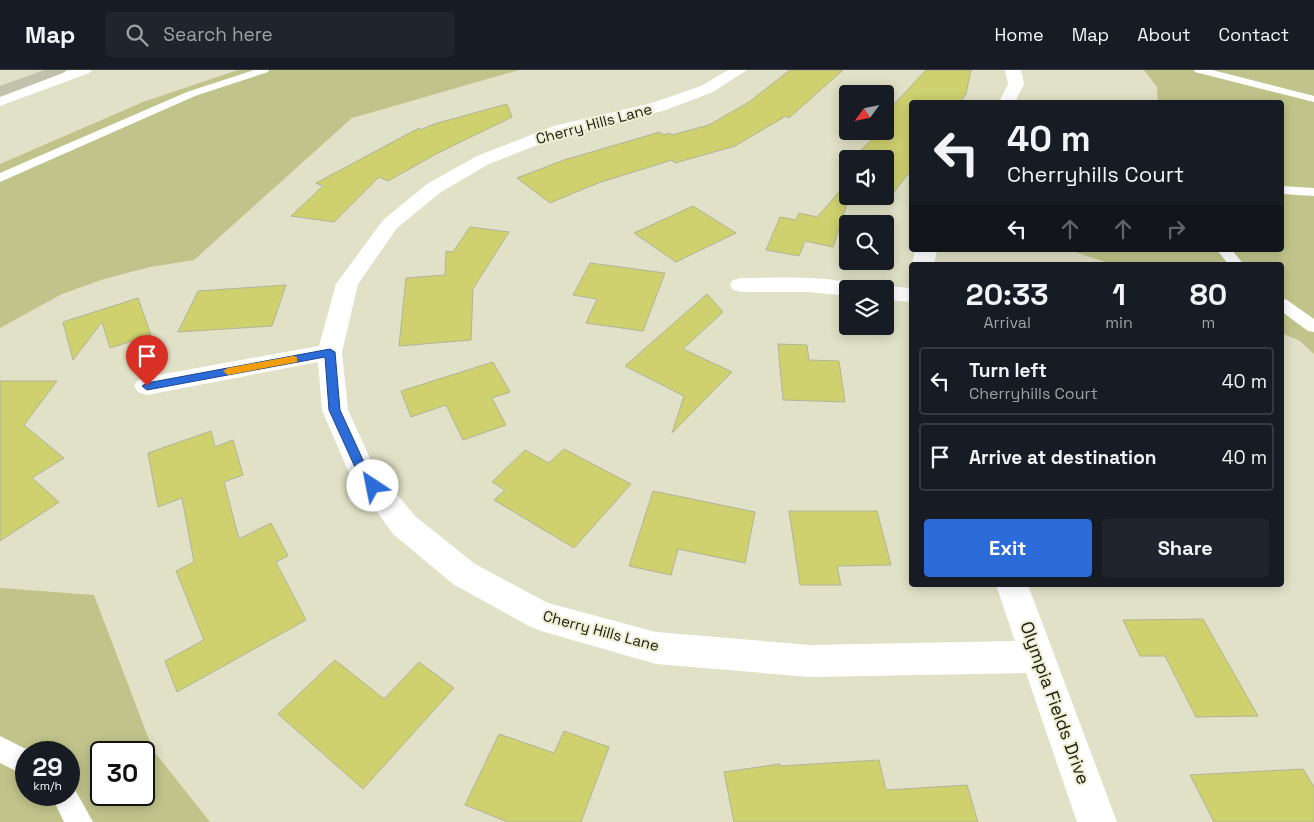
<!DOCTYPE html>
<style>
body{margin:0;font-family:"Space Grotesk",sans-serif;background:#20242c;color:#f1f3f6;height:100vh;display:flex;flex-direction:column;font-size:19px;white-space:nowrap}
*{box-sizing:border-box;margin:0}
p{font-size:16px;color:#9ea1a6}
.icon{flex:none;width:28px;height:28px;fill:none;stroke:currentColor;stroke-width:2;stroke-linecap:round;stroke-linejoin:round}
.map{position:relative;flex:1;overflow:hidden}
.drawer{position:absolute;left:909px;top:192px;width:375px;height:325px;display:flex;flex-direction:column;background:#171b24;border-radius:5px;box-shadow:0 2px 12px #0003}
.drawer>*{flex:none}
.top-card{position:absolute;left:909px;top:30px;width:375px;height:152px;border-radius:5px;box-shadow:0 2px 12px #0003;background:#171b24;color:#f1f3f6;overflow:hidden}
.needle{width:32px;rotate:237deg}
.controls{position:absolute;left:839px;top:15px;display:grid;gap:10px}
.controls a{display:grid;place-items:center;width:55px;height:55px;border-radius:5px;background:#171b24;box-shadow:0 2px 12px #0003;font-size:25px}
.speed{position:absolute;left:15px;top:671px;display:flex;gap:10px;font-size:25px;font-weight:700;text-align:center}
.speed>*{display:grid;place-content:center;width:65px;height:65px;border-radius:50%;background:#171b24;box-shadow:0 2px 12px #0003;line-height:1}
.speed small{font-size:12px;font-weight:400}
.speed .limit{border:2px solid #111;border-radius:8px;background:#fff;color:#111}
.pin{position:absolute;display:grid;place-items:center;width:42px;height:42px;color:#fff;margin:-51px -21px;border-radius:50% 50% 50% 0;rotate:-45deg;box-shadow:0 0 5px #0007}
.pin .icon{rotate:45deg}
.me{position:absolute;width:55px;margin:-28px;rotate:326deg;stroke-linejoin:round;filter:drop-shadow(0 0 4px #0008)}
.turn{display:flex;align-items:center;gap:18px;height:105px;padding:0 15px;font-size:22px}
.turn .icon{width:65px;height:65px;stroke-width:2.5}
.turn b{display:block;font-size:35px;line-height:42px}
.lanes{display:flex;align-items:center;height:48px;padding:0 15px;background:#0003;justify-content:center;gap:25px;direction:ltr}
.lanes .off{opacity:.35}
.eta{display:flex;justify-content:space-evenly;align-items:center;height:85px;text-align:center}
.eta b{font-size:30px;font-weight:700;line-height:35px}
.cta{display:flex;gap:10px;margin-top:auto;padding:10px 15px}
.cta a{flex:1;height:58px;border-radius:5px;background:#2b6cd9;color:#fff;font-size:20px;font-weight:700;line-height:58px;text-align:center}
.cta a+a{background:#20242c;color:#f1f3f6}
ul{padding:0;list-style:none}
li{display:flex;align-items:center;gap:15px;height:68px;margin:0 10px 8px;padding:0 5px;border:2px solid #363941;border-radius:5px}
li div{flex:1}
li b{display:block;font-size:19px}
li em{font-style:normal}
header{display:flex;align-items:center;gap:30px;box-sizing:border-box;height:70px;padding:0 25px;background:#171b24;border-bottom:1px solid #363941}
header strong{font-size:24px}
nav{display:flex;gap:28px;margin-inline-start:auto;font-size:18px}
.search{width:350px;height:45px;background:#20242c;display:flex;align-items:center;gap:12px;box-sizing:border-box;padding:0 18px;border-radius:5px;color:#9ea1a6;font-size:19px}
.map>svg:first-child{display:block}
.green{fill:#c1c48a;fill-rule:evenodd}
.building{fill:#ced16e;stroke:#b2b49a}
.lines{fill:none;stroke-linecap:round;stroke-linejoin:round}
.lane{fill:#fff;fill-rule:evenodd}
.street{fill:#fff;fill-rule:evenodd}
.secondary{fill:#c1c2ac;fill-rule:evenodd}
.route{fill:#2b6cd9;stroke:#1c468d}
.slow{fill:#f59e0b}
.labels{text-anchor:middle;stroke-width:4;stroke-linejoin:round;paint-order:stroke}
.street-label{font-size:15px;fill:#202016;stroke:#edefd3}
.near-street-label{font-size:18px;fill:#202016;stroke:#edefd3}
</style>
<header>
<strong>Map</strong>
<div class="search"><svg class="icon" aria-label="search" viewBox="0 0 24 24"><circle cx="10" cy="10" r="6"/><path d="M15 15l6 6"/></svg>Search here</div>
<nav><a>Home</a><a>Map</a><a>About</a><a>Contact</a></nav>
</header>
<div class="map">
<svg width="1314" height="752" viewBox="0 0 1314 752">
<rect width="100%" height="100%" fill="#e0e1c6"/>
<path class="green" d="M238,0H519L352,48L194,190L150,197L104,209L62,224L0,258V94L143,32Z
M1144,0H1314V284L1300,271L1281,263V195H1114L1069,180H1281V32H1158L1157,17Z
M0,518L94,525L153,680L210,752H0ZM26,682H69V725H26ZM101,682H144V725H101Z"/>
<path class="building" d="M790,0H843L789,48L786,46L735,76L675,93L672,90L598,113L550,133L517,108L564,90L660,62L664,65L670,63L672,65L709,55L749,32Z
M926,0H971L966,24L960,32H911V100L894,122L885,119V89H868L856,85L872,69L864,67L869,61H885V44Z
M507,34L512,47L438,83L388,111L379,107L334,152L291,146L323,116L316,113L419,58L420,60L434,54Z
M848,112V126H877L871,134L849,128L833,177L805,171L799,186L766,180L780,147L796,150L799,143L817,147Z
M693,136L736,163L676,192L634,163Z
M470,157L509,162L473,219L471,270L399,276L406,208L445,205L446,181L453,182Z
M590,193L665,203L643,261L586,253L597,229L573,225Z
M286,215L272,256L178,262L198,221Z
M707,224L723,242L683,279L732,302L672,363L684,326L625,296Z
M138,228L151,265L110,278L102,252L73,290L63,252Z
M778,274L807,275L809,290L839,291L845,332L783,330Z
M493,292L510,322L492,328L506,355L463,370L446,335L411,347L401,321Z
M0,311H57L24,355L64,388L32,408L59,432L0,471Z
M211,361L215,377L233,370L243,405L224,412L239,469L271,453L288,486L276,492L306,550L177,622L165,591L204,570L176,501L194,492L182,428L158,437L148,383Z
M564,379L631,414L574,478L494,430L505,420L492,412L525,380L549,393Z
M653,421L755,442L745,493L678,479L671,505L629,496Z
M789,441H877L891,495L837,496L841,515H800Z
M1203,549L1258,646L1196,647L1165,586H1140L1123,550Z
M335,590L384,629L419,592L454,618L363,719L278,644Z
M564,661L609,677L581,752H508L465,735L499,664L554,683Z
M879,690L886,720L967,715L978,752H734L724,702L780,694L781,696Z
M1303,699L1314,717V752H1214L1190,705Z"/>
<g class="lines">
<path class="lane" d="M254,0H269L268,2L195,26L0,112V103L187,22Z
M1194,0H1212L1314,26V32L1195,2Z
M1281,116L1314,118V126L1281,124Z
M1217,180H1232L1244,195H1229Z
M1281,228L1287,230L1314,249V262L1308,261L1281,241Z
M0,666L32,682H26V706L0,693Z
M69,714L73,716L93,752H64L51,725H69Z"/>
<path class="street" d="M70,0H92L89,3L0,36V25Z
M728,0H747L713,22L663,41L566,64L489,94L441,122L397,158L358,214L342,282L348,340L374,397L415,446L475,494L548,533L656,562L810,575L1015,571L996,515H1028L1117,752H1077L1026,603L810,607L656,594L541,561L529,556L453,514L393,464L349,403L322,340L318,292L147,325L138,322L134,316L138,310L147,307L319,276L336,214L383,150L427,114L477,86L554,56L652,33L701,16Z
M1005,0H1021L1024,14L1015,32H999L1008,14Z
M915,180H937L934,195H912Z
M741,208C779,208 819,205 856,214L859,219H848V226L809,222H741L733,220L730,215L733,210Z
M885,216L911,218V232L885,230V219H877Z"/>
<path class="secondary" d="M44,0H66L63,3L0,27V16Z"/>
</g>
<path class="route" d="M330,279L335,282L340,340L368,401L379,416L377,419H369L359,406L329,340L325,287L147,320L142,316L147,313Z"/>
<path class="slow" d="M293,286L297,287V292L228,305L223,301L228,298Z"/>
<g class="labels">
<g class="street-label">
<text transform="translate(594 54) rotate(-15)" y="5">Cherry Hills Lane</text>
<text transform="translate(601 561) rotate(15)" y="5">Cherry Hills Lane</text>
</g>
<g class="near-street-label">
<text transform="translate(1055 633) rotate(70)" y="6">Olympia Fields Drive</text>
</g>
</g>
</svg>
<div class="controls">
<a><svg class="needle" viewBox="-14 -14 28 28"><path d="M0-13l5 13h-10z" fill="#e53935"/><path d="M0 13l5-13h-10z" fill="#9ea1a6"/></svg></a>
<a><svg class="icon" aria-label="sound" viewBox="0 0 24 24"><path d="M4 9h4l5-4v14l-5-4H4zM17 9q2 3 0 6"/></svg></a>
<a><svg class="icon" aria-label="search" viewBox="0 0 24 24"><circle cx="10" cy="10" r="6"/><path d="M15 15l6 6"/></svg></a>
<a><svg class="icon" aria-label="layers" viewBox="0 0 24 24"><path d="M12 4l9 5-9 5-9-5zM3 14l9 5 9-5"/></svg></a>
</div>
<div class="speed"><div>29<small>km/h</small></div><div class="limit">30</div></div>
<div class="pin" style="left:147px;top:316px;background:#d93025"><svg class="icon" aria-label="arrive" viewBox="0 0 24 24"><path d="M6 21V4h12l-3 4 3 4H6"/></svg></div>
<svg class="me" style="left:373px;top:416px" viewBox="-20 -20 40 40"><circle r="19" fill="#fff"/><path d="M0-13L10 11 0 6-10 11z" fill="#2b6cd9"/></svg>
<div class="top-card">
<div class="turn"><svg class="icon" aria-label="left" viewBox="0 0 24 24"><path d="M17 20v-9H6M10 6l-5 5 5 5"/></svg><div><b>40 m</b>Cherryhills Court</div></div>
<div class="lanes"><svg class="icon" aria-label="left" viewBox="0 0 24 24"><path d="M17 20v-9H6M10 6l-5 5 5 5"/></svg><svg class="icon off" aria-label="ahead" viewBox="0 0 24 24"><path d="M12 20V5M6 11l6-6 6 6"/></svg><svg class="icon off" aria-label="ahead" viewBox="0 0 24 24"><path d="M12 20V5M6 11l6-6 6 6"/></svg><svg class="icon off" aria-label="right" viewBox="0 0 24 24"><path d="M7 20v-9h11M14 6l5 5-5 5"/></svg></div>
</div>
<section class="drawer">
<div class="eta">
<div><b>20:33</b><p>Arrival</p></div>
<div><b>1</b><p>min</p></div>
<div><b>80</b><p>m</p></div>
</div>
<ul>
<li><svg class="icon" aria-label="left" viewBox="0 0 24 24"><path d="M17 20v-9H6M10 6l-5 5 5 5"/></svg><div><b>Turn left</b><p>Cherryhills Court</p></div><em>40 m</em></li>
<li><svg class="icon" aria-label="arrive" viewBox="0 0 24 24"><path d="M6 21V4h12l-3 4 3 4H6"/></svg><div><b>Arrive at destination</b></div><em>40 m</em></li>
</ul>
<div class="cta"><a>Exit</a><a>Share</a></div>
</section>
</div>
